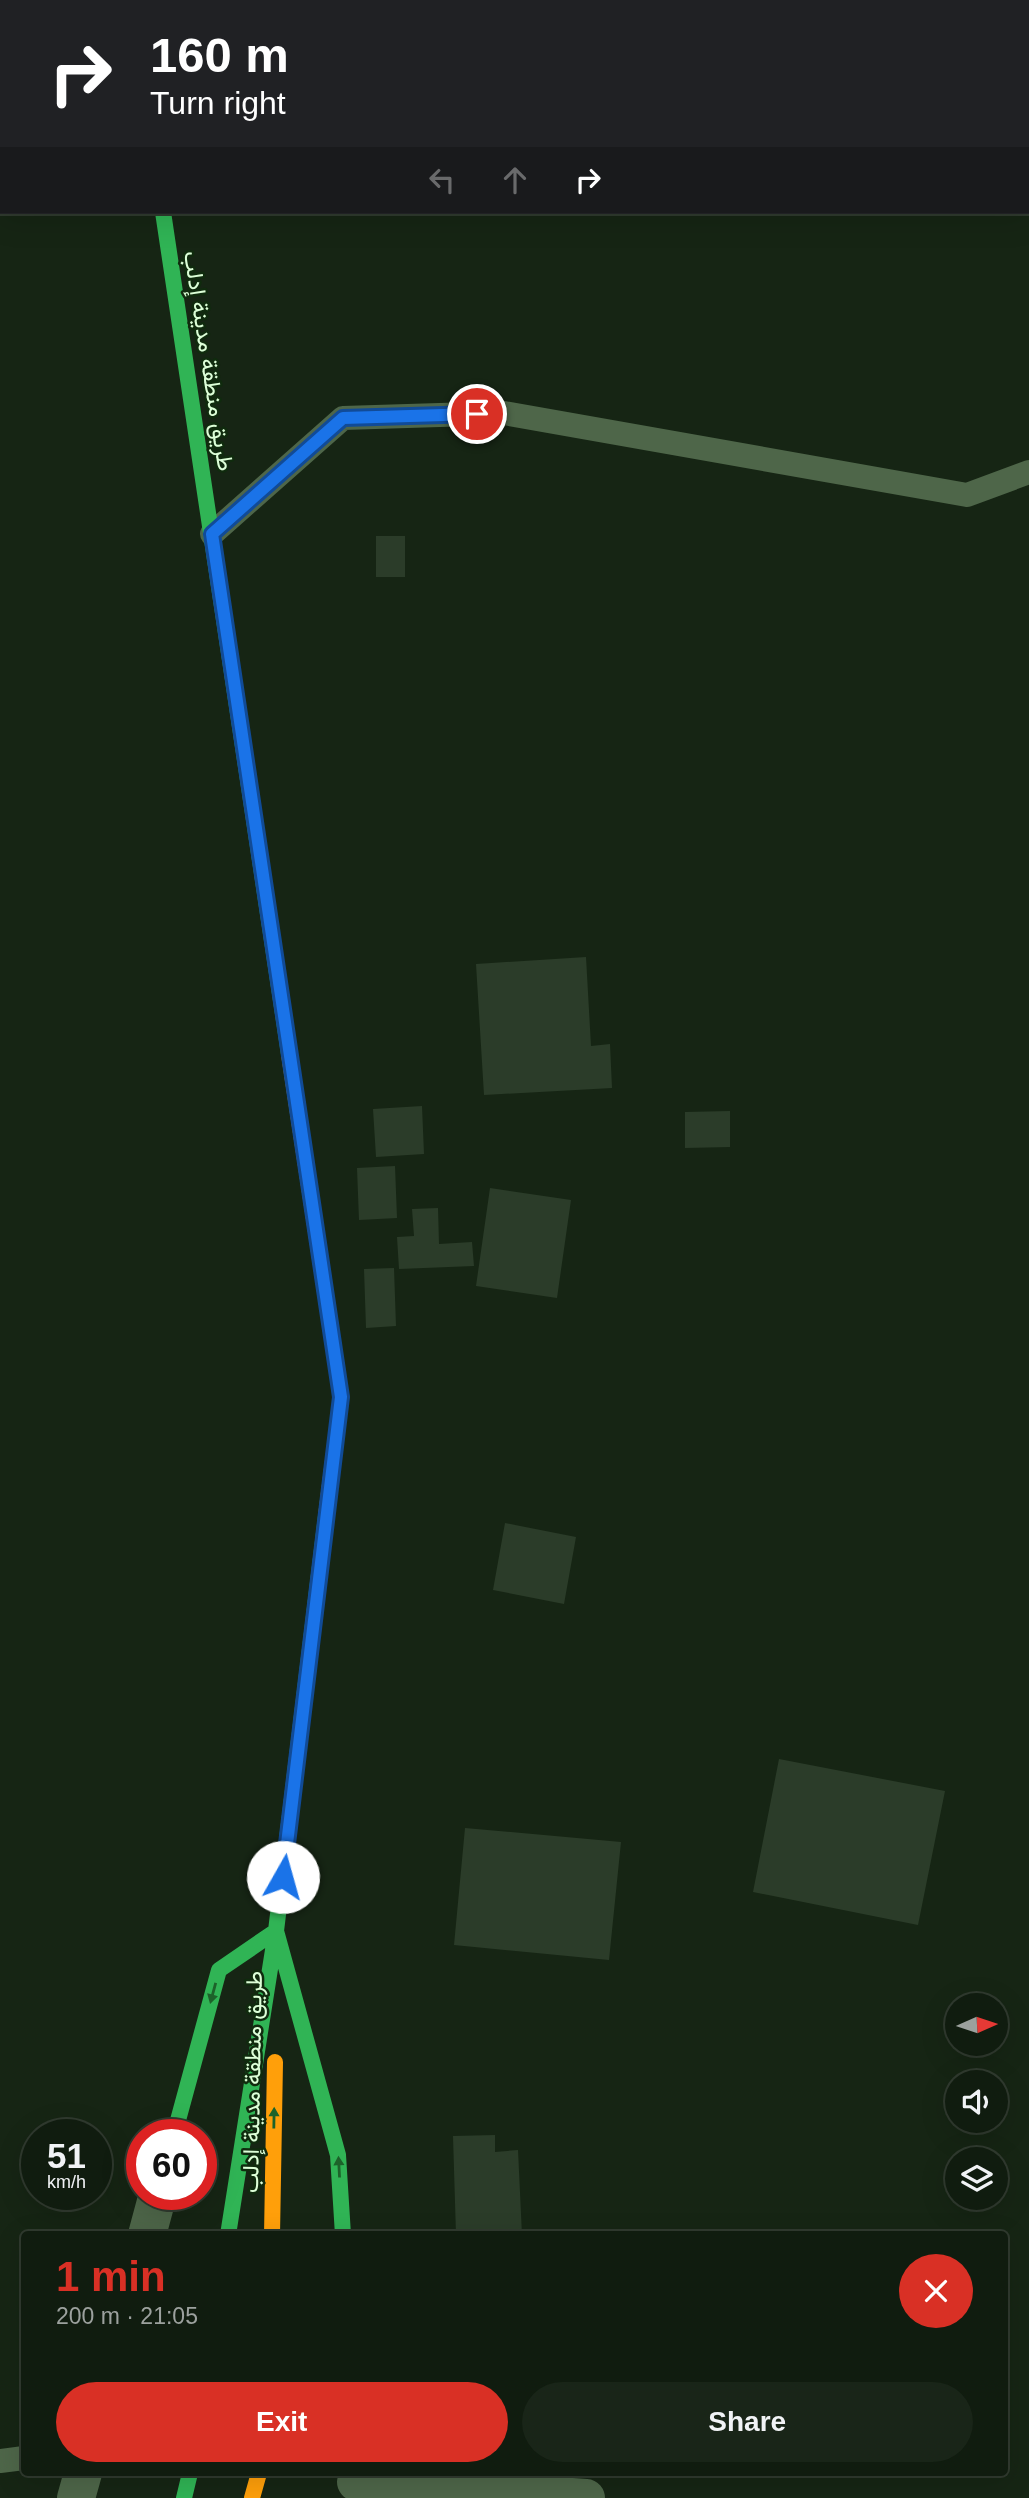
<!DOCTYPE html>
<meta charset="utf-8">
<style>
body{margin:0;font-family:Arial,Vazirmatn,sans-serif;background:#192518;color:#f1f3f6;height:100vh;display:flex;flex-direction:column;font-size:26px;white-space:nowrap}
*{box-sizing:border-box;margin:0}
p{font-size:23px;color:#9ca19e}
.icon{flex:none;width:38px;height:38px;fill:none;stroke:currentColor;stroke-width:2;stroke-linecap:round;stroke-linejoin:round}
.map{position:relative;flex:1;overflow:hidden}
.side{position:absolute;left:21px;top:2231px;width:987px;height:245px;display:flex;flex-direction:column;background:#101c0f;border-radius:7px;box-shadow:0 7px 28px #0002,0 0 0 2px #303a2f}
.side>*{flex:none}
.top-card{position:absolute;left:0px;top:0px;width:1029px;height:214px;box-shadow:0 7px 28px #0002,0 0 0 2px #303a2f;background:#202124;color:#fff;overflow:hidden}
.needle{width:46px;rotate:87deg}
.buttons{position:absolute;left:945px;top:1993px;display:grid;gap:14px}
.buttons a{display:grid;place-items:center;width:63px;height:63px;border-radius:50%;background:#101c0f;box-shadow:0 7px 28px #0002,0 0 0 2px #303a2f;font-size:35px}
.speed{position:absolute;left:21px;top:2119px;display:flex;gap:14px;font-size:35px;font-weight:700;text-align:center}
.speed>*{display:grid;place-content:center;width:91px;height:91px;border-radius:50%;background:#101c0f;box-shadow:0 7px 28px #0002,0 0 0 2px #303a2f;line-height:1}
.speed small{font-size:18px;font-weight:400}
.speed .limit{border:10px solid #d22;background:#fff;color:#111}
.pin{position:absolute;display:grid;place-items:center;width:60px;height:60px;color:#fff;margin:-30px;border:4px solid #fff;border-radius:50%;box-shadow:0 2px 7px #0007}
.me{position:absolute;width:77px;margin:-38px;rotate:7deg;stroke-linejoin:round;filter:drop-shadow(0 0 5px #0008)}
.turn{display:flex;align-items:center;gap:24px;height:147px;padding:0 35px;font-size:32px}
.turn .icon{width:91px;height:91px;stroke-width:2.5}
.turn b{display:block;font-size:49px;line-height:60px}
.lanes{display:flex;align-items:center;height:66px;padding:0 35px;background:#0003;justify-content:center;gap:35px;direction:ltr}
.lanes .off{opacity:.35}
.round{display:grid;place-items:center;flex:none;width:74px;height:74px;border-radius:37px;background:#192518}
.summary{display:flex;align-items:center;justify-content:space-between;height:119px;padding:0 35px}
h1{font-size:42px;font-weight:800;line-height:52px;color:#d93025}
.button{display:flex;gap:14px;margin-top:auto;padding:14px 35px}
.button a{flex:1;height:80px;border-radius:42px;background:#d93025;color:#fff;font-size:28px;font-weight:800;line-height:80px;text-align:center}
.button a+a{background:#192518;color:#f1f3f6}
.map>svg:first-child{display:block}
.building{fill:#2b3c29}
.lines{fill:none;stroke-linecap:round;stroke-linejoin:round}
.lane{stroke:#4e6649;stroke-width:24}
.street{stroke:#4e6649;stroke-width:38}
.fast{stroke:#30b455;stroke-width:16}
.slow{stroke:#ff9f0a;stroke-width:16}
.oneway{fill:#1d622a}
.route-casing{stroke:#114b97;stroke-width:18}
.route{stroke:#1a73e8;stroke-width:12}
.labels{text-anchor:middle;stroke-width:5;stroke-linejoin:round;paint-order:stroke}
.street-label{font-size:23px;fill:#ddffd8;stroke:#102b0e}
</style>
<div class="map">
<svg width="1029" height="2498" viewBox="0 0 1029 2498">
<rect width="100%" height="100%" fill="#162514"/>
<path class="building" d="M376,536H405V577H376Z
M586,957L591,1046L610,1044L612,1088L484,1095L476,964Z
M422,1106L424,1154L376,1157L373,1109Z
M730,1111V1147L685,1148V1112Z
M395,1166L397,1218L359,1220L357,1168Z
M490,1188L571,1200L557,1298L476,1286Z
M438,1208L439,1244L472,1242L474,1266L399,1269L397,1237L414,1236L412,1209Z
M394,1268L396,1326L366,1328L364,1269Z
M505,1523L576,1537L564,1604L493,1590Z
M779,1759L945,1791L918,1925L753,1892Z
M465,1828L621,1842L609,1960L454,1945Z
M495,2135V2152L518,2150L522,2235H456L453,2136Z"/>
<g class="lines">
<path class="lane" d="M212,534L343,418L504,413L967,495L1029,472
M0,2461L24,2458"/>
<path class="street" d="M147,2235L158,2194
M356,2482L586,2498
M76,2498L83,2473"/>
<path class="fast" d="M132,0V2
M163,212L289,1054
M174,2135L219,1970L276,1931L338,2155L343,2235
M228,2235L276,1931L326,1516
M184,2498L190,2473"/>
<path class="slow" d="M289,1054L341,1397L326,1516
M272,2235L275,2062
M252,2498L259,2473"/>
</g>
<defs><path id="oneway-solid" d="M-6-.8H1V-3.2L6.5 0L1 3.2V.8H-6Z" transform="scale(1.75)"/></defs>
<g class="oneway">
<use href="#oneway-solid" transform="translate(213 1993) rotate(105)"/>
<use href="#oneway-solid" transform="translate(274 2118) rotate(-89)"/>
<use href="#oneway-solid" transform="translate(339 2167) rotate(-93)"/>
</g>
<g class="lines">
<defs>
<path id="route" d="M283,1877L341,1397L212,534L343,418L477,414"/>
</defs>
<use href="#route" class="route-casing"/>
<use href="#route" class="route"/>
</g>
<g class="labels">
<g class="street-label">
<text transform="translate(209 361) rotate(81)" y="8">طريق منطقة مدينة إدلب</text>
<text transform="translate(252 2082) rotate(-89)" y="8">طريق منطقة مدينة إدلب</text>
</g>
</g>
</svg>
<div class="buttons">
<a><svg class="needle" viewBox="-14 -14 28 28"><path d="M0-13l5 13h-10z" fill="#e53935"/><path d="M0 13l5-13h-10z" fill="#9ca19e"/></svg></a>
<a><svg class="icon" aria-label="sound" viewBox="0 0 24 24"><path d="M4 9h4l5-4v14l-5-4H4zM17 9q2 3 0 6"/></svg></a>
<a><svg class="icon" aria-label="layers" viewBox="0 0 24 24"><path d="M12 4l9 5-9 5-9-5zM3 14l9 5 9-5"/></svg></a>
</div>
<div class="speed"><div>51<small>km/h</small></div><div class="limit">60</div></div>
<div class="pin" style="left:477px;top:414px;background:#d93025"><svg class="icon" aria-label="arrive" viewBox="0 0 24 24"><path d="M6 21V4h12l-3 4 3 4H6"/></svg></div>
<svg class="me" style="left:283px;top:1877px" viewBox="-20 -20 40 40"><circle r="19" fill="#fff"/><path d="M0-13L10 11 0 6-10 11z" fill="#1a73e8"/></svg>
<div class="top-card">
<div class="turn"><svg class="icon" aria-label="right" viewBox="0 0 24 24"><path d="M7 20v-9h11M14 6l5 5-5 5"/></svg><div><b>160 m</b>Turn right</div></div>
<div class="lanes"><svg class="icon off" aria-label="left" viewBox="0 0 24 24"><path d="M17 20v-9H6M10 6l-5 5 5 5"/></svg><svg class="icon off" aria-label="ahead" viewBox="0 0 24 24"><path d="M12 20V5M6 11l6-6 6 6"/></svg><svg class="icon" aria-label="right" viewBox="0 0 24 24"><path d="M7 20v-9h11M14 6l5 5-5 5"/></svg></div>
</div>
<section class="side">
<div class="summary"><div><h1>1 min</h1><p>200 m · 21:05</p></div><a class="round" style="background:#d93025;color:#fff"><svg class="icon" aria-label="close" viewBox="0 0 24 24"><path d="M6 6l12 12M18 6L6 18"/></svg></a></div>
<div class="button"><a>Exit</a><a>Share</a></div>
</section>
</div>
